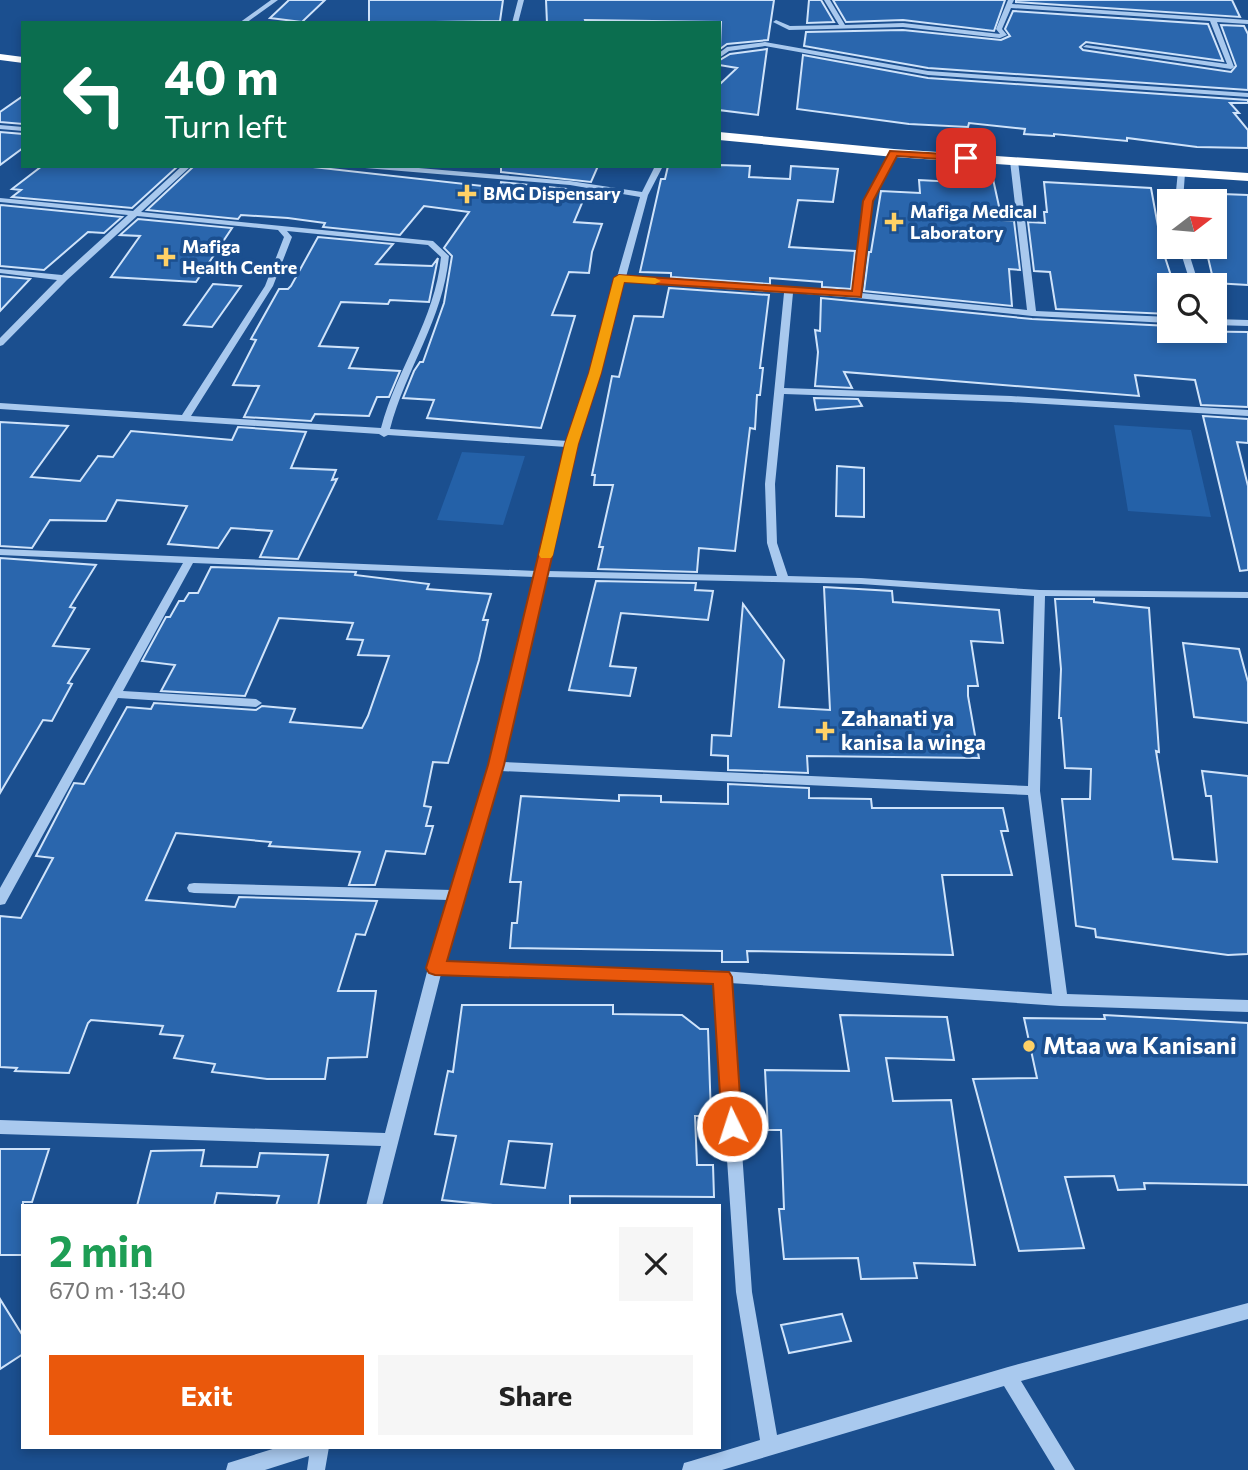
<!DOCTYPE html>
<meta charset="utf-8">
<style>
body{margin:0;font-family:Commissioner,sans-serif;background:#f6f6f6;color:#222;height:100vh;display:flex;flex-direction:column;font-size:26px;white-space:nowrap}
*{box-sizing:border-box;margin:0}
p{font-size:23px;color:#767676}
.icon{flex:none;width:38px;height:38px;fill:none;stroke:currentColor;stroke-width:2;stroke-linecap:round;stroke-linejoin:round}
.map{position:relative;flex:1;overflow:hidden}
.side{position:absolute;left:21px;top:1204px;width:700px;height:245px;display:flex;flex-direction:column;background:#fff;border-radius:0px;box-shadow:0 4px 10px #0003}
.side>*{flex:none}
.guide{position:absolute;left:21px;top:21px;width:700px;height:147px;border-radius:0px;box-shadow:0 4px 10px #0003;background:#0b6e4f;color:#fff;overflow:hidden}
.needle{width:46px;rotate:74deg}
.buttons{position:absolute;left:1157px;top:189px;display:grid;gap:14px}
.buttons a{display:grid;place-items:center;width:70px;height:70px;border-radius:0px;background:#fff;box-shadow:0 4px 10px #0003;font-size:35px}
.pin{position:absolute;display:grid;place-items:center;width:60px;height:60px;color:#fff;margin:-30px;border-radius:14px;box-shadow:0 4px 10px #0006}
.me{position:absolute;width:77px;margin:-38px;rotate:356deg;stroke-linejoin:round;filter:drop-shadow(0 0 5px #0008)}
.turn{display:flex;align-items:center;gap:24px;height:147px;padding:0 28px;font-size:32px}
.turn .icon{width:91px;height:91px;stroke-width:2.5}
.turn b{display:block;font-size:49px;line-height:60px}
.round{display:grid;place-items:center;flex:none;width:74px;height:74px;border-radius:0px;background:#f6f6f6}
.head{display:flex;align-items:center;justify-content:space-between;height:119px;padding:0 28px}
h1{font-size:42px;font-weight:700;line-height:52px;color:#1e9e55}
.button{display:flex;gap:14px;margin-top:auto;padding:14px 28px}
.button a{flex:1;height:80px;border-radius:0px;background:#ea580c;color:#fff;font-size:28px;font-weight:700;line-height:80px;text-align:center}
.button a+a{background:#f6f6f6;color:#222}
.map>svg:first-child{display:block}
.green{fill:#2461a8}
.building{fill:#2a66ad;stroke:#cfe3fa;stroke-width:2;fill-rule:evenodd}
.lines{fill:none;stroke-linecap:round;stroke-linejoin:round}
.minor{fill:#a9c9ee;fill-rule:evenodd}
.highway{fill:#fff;fill-rule:evenodd}
.route{fill:#ea580c;stroke:#983908;stroke-width:2}
.slow{fill:#f59e0b}
.poi-dot{fill:#ffd166;stroke:#1b4f8f;stroke-width:2.5}
.labels{text-anchor:middle;stroke-width:7;stroke-linejoin:round;paint-order:stroke}
.far-poi-label{font-size:18px;font-weight:bold;fill:#fff;stroke:#1b4f8f;text-anchor:start}
.poi-label{font-size:21px;font-weight:bold;fill:#fff;stroke:#1b4f8f;text-anchor:start}
.near-poi-label{font-size:24px;font-weight:bold;fill:#fff;stroke:#1b4f8f;text-anchor:start}
</style>
<div class="map">
<svg width="1248" height="1470" viewBox="0 0 1248 1470">
<rect width="100%" height="100%" fill="#1b4f8f"/>
<path class="green" d="M1114,425L1191,430L1211,517L1128,511Z
M462,452L525,456L503,525L437,520Z"/>
<path class="building" d="M289,0H325L302,22L270,18Z
M369,0H503L500,21L369,23Z
M546,0H774L768,40L727,44L720,49L721,22L585,20L586,23H547Z
M809,0H821L834,22L807,23Z
M833,0H1005L994,31L903,20L846,22Z
M1016,0H1232L1240,17L1016,2Z
M1013,11L1208,24L1223,61L1086,42L1080,47L1083,50L1231,72L1236,66L1221,25L1244,26L1248,34V90L928,68L804,46L806,32L903,30L1001,40L1010,36L1005,29Z
M767,49L758,115L719,110V85L737,68L719,65L720,60L730,54Z
M803,55L928,78L1248,100V103H1230L1239,113H1234L1248,130V148L1197,147L1127,138V141L1054,134V136L1024,134L1025,129L969,123L968,127L909,124L797,109Z
M23,96V124L0,122V112Z
M0,132L23,134V148L0,165Z
M719,165L750,166L749,177L790,179L791,166L838,169L833,202L798,200L789,247L855,251L851,289L822,287V282L770,278V284L671,277V273L640,272L661,179H665L668,166Z
M42,166H178L132,208L12,197L21,190L12,189Z
M194,166H304L500,188L501,182L587,191L574,222L602,224L592,252L589,273L569,272L552,315L575,316L541,428L427,418L434,400L403,398L414,371L420,362H423L444,303L452,256L444,248L469,212L424,206L400,235L323,227L325,223L288,218L241,215L238,219L147,210Z
M501,166H598L591,182L501,172Z
M972,179H993L1002,220L1014,221L1020,270L1009,269L1012,306L864,291L869,252H871L881,191L920,193L919,180L973,183Z
M1044,182L1151,188L1162,248L1174,285H1169V314L1056,309L1050,272L1034,271L1028,222L1045,223L1044,212H1047Z
M1222,194L1248,195V285L1214,283L1206,249L1214,250V197L1222,198Z
M0,206L1,205L122,217L104,233L88,232L44,270L0,266Z
M138,219L232,228L196,282L111,277L140,236L120,235Z
M318,237L393,244L376,264L432,266L438,258L429,302L390,300L388,304L341,302L319,346L358,348L349,368L400,371L389,397H377L369,416L315,414L311,421L244,417L259,386L233,385L256,340L251,339L279,289H288L291,286Z
M0,276L30,279L0,311Z
M213,284L241,286L212,327L184,325Z
M669,288L769,295L760,368H763L760,395H757L755,429L750,428L735,551L699,548L697,572L598,569L603,547H599L613,485H594L595,475H592L612,376L619,377L634,316L663,317Z
M821,298L1032,319L1169,326V331L1248,332V407L1201,405L1195,380L1135,375L1139,396L844,372L852,388L815,386L818,352L815,330L820,331Z
M814,398L858,399L862,406L816,410Z
M1203,416L1248,419V443L1237,442L1248,486V570L1240,571Z
M0,422L68,426L31,477L80,481L98,456L113,457L131,431L232,440L238,427L306,432L291,468L336,470L332,480L337,479L298,559L260,557L272,531L231,528L218,548L168,544L187,506L117,500L106,521L50,520L32,548L0,546Z
M837,466L864,468V517L836,516Z
M0,558L96,565L70,607L75,608L53,646L89,649L68,683L72,684L52,721L43,720L0,793Z
M211,567L356,572L355,575L429,584L427,589L491,594L483,620H488L479,660L448,763L433,762L424,806L431,807L426,826H433L425,854L386,851L375,885H349L360,852L269,846L271,842L176,833L146,900L235,907L239,897L377,901L365,935L356,934L338,991H376L367,1057L328,1058L325,1079H267L212,1072L215,1064L174,1058L183,1036L160,1034L163,1026L91,1020L88,1023L69,1073L15,1071L17,1068L0,1067V916L21,918L53,858L36,856L74,783L84,784L127,707L151,709L154,703L256,710L262,706L295,709L290,722L362,728L368,716L389,656L358,655L363,640L347,639L353,623L279,618L245,696L161,691L175,665L142,661L166,617H170L179,601H184L189,593H198Z
M596,581L696,583L695,590L713,591L708,620L621,613L610,666L636,668L630,696L569,690Z
M824,587L892,591L893,602L999,610L1003,643L971,641L978,686H968V696L979,758L807,756L808,773L728,770V756L711,755L712,735L731,736L743,604L784,660L779,707L830,710Z
M1055,599H1094V602L1149,608L1159,752L1156,751L1173,859L1217,862L1211,796H1206L1202,771L1248,776V954L1228,955L1096,937L1095,929L1076,926L1062,799H1090L1091,769L1065,768L1061,718H1059L1061,669Z
M1183,643L1239,649L1248,682V723L1194,717Z
M728,784L809,788V798L871,799L872,808H1003L1008,831H1001L1012,875H942L953,955L747,951L748,962H722V951L510,948L512,923H517L521,882H510L521,796L619,801V795L661,796V802L728,804Z
M462,1005H613V1014L682,1015L700,1029H708L711,1116H695L697,1165H713L714,1197L570,1196V1206H503L442,1200L456,1136L435,1134L448,1071L453,1072ZM509,1141L552,1144L545,1188L501,1184Z
M840,1015L947,1017L954,1060L886,1058L893,1101L951,1100L975,1265L914,1263L917,1278L861,1279L858,1258L784,1259L779,1209H784L781,1130H768L765,1070L849,1071Z
M1104,1015L1248,1023V1185L1144,1183L1145,1189L1118,1190L1114,1176L1065,1177L1084,1248L1019,1251L973,1079L1037,1078L1024,1018L1105,1019Z
M0,1149H49L32,1202H23V1255H0Z
M204,1150L201,1166L257,1167L260,1153L328,1155L318,1206H276L279,1196L217,1193L214,1206H137L151,1151Z
M0,1299L23,1336V1354L0,1369Z
M842,1314L851,1341L789,1353L781,1325Z"/>
<g class="lines">
<path class="minor" d="M271,0H278L246,23H239Z
M518,0H524L518,23H512Z
M824,0H830L845,25L903,23L1000,34L996,29L1008,0H1014L1012,4L1248,20V24L1217,22L1234,67L1231,69L1083,47L1086,45L1227,64L1210,21L1011,8L1002,29L1007,35L1000,38L903,27L789,30L773,22L776,20L790,26L839,25Z
M765,42L928,71L1248,93V97L928,75L765,46L729,51L719,58V53L727,47Z
M0,125L23,127V131L0,129Z
M891,151L898,153L872,201L861,293L1027,310L1010,161L1014,159L1018,161L1036,311L1169,317V323L1032,316L857,298L793,293L784,388L1011,396L1248,410V416L1011,402L784,394L775,484L777,543L788,576L861,578L1040,590L1248,592V598L1045,596L1040,791L1067,994L1248,1000V1012L1060,1006L730,983L752,1292L777,1435L1008,1367L1248,1303V1319L1021,1381L1075,1470H1055L1004,1386L722,1470H682L684,1463L691,1461L760,1440L736,1292L715,982L441,974L382,1206H366L381,1146L0,1134V1120L385,1133L428,968L449,900L194,893L189,892L187,888L189,884L194,883L452,890L490,766L535,577L193,563L123,691L256,699L262,703L256,707L118,698L5,904L0,905V888L183,563L0,555V549L537,571L566,447L388,435L384,437L379,434L0,409V403L182,415L265,286L284,237L278,230L137,216L67,280L3,345L0,346V338L57,280L0,273V269L62,275L128,215L0,202V198L133,211L182,166H191L141,212L433,241L449,256C443,320 406,368 390,429L568,441L590,372L616,281L615,279L617,277L640,197L570,185L365,168L361,166H395L570,181L642,192L655,166H663L648,195L626,277L853,292L864,201ZM287,231L428,245L441,257C435,320 397,368 381,428L191,416L273,286L292,237ZM624,282L784,293L765,484L767,543L777,576L547,571L577,444L600,372ZM546,577L861,584L1034,596L1028,786L503,762ZM501,771L1028,795L1052,994L722,971L444,963Z
M1178,171L1185,173L1183,201H1175Z
M1179,247H1187L1199,285H1191Z
M1214,319L1248,320V326L1214,325Z
M279,1447H329L325,1470H307L309,1456L265,1470H226L228,1463Z"/>
<path class="highway" d="M0,54L23,57V63L0,60Z
M719,132L894,149L1248,173V181L894,157L719,140Z"/>
</g>
<path class="route" d="M890,151L966,155L971,158L966,161L897,156L873,201L861,297L624,282L601,373L578,444L504,765L447,961L729,972L732,977L742,1126L739,1132L732,1135L725,1132L722,1126L713,984L435,975L429,973L426,968L488,765L565,444L589,373L614,278L619,275L852,291L863,201Z"/>
<path class="slow" d="M619,275L655,278L661,281L655,284L624,282L601,373L578,444L553,555L551,558H541L539,555L565,444L589,373L614,278Z"/>
<g class="poi-dot">
<path d="M463.5 183.5h7v7h7v7h-7v7h-7v-7h-7v-7h7z"/>
<path d="M890.5 211.5h7v7h7v7h-7v7h-7v-7h-7v-7h7z"/>
<path d="M162.5 246.5h7v7h7v7h-7v7h-7v-7h-7v-7h7z"/>
<path d="M821.5 720.5h7v7h7v7h-7v7h-7v-7h-7v-7h7z"/>
<circle cx="1029" cy="1046" r="7"/>
</g>
<g class="labels">
<g class="far-poi-label">
<text x="483" y="200">BMG Dispensary</text>
<text x="910" y="218">Mafiga Medical<tspan x="910" dy="21">Laboratory</tspan></text>
<text x="182" y="253">Mafiga<tspan x="182" dy="21">Health Centre</tspan></text>
</g>
<g class="poi-label">
<text x="841" y="726">Zahanati ya<tspan x="841" dy="24">kanisa la winga</tspan></text>
</g>
<g class="near-poi-label">
<text x="1043" y="1054">Mtaa wa Kanisani</text>
</g>
</g>
</svg>
<div class="buttons">
<a><svg class="needle" viewBox="-14 -14 28 28"><path d="M0-13l5 13h-10z" fill="#e53935"/><path d="M0 13l5-13h-10z" fill="#767676"/></svg></a>
<a><svg class="icon" aria-label="search" viewBox="0 0 24 24"><circle cx="10" cy="10" r="6"/><path d="M15 15l6 6"/></svg></a>
</div>
<div class="pin" style="left:966px;top:158px;background:#d93025"><svg class="icon" aria-label="arrive" viewBox="0 0 24 24"><path d="M6 21V4h12l-3 4 3 4H6"/></svg></div>
<svg class="me" style="left:732px;top:1126px" viewBox="-20 -20 40 40"><circle r="17" fill="#ea580c" stroke="#fff" stroke-width="3"/><path d="M0-11L8 9 0 5-8 9z" fill="#fff"/></svg>
<div class="guide">
<div class="turn"><svg class="icon" aria-label="left" viewBox="0 0 24 24"><path d="M17 20v-9H6M10 6l-5 5 5 5"/></svg><div><b>40 m</b>Turn left</div></div>
</div>
<section class="side">
<div class="head"><div><h1>2 min</h1><p>670 m · 13:40</p></div><a class="round"><svg class="icon" aria-label="close" viewBox="0 0 24 24"><path d="M6 6l12 12M18 6L6 18"/></svg></a></div>
<div class="button"><a>Exit</a><a>Share</a></div>
</section>
</div>
